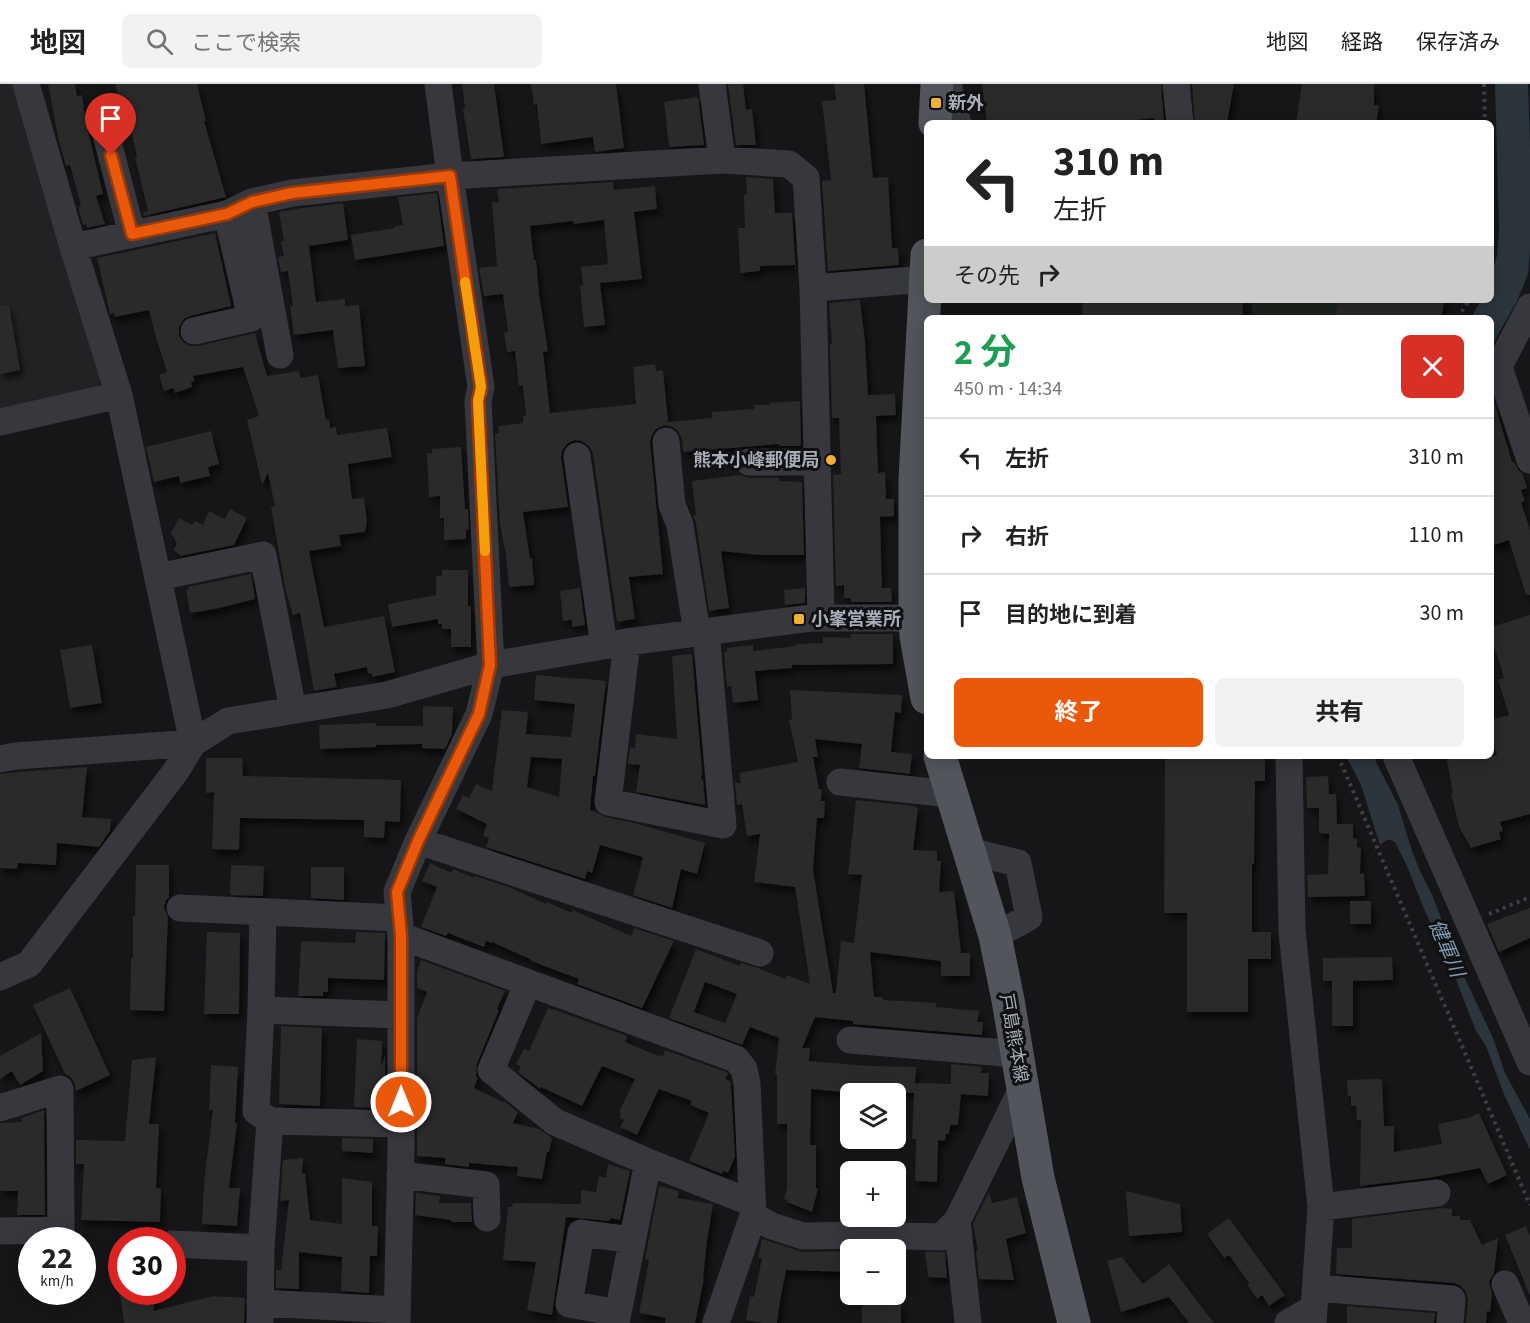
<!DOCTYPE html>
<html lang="ja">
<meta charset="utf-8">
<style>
body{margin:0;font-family:"Source Sans 3","Noto Sans JP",sans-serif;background:#f2f2f2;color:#222;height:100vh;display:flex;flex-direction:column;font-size:22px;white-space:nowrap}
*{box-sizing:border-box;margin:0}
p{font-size:20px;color:#767676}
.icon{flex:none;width:33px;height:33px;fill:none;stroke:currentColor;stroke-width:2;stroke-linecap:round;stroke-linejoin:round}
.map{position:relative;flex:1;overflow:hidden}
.side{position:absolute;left:924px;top:231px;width:570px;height:444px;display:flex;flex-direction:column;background:#fff;border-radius:9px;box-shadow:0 3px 15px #0003}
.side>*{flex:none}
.top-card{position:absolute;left:924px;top:36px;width:570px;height:183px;border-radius:9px;box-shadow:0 3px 15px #0003;background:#fff;color:#222;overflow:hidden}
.fabs{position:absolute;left:840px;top:999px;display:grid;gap:12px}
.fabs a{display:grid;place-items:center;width:66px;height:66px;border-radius:9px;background:#fff;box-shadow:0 3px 15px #0003;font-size:30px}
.speed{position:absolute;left:18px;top:1143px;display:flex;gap:12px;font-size:30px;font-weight:700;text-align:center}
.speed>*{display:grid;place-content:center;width:78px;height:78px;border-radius:50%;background:#fff;box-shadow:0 3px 15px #0003;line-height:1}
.speed small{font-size:15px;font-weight:400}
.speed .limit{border:9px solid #d22;background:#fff;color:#111}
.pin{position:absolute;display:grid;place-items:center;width:51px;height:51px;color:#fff;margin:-62px -26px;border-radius:50% 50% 50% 0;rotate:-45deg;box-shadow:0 0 6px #0007}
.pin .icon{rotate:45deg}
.me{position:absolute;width:66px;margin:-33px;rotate:0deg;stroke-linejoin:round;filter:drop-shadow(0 0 4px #0008)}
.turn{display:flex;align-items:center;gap:21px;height:126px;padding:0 30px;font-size:27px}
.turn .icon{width:78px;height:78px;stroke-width:2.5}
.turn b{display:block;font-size:42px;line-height:51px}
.then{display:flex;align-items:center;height:57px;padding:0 30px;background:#0003;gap:12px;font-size:22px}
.round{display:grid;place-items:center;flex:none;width:63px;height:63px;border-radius:9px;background:#f2f2f2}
.headline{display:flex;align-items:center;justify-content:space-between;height:102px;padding:0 30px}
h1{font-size:36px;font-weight:700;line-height:45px;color:#1e9e55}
.action{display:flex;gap:12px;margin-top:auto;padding:12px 30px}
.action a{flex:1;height:69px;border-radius:9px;background:#ea580c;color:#fff;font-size:24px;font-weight:700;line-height:69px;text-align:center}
.action a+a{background:#f2f2f2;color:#222}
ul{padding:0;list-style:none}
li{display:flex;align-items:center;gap:18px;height:78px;padding:0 30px;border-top:2px solid #e0e0e0}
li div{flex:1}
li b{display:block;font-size:22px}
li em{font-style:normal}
header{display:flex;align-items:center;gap:36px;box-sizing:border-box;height:84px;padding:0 30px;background:#fff;border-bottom:2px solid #e0e0e0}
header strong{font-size:28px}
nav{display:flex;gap:33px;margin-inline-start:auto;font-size:21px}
.search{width:420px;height:54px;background:#f2f2f2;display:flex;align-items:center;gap:15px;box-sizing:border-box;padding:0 21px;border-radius:9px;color:#767676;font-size:22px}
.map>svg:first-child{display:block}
.built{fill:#222225}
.green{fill:#1c231d}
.water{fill:#2c353c}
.building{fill:#29292c;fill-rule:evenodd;filter:url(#shadow)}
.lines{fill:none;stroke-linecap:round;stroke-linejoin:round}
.path{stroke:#3d3f44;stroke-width:4;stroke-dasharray:3 4.5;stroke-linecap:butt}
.minor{stroke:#37383d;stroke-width:27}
.major{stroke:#53555c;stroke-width:33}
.route-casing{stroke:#983908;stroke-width:15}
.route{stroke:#ea580c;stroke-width:10}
.slow{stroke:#f59e0b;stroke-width:10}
.poi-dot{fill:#f2b134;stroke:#111113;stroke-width:2}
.labels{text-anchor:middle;stroke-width:6;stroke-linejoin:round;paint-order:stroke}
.poi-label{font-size:18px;font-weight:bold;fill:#a8adb8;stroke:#111113;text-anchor:start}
.street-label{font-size:18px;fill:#a8adb8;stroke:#111113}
.water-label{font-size:20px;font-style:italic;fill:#7f9bb3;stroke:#111113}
</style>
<header>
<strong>地図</strong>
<div class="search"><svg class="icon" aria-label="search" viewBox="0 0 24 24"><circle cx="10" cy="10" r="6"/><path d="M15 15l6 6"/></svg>ここで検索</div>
<nav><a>地図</a><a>経路</a><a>保存済み</a></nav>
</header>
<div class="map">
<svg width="1530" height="1239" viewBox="0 0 1530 1239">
<defs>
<filter id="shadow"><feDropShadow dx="3.5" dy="6" stdDeviation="3" flood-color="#0009"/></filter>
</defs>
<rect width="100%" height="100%" fill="#161618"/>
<path class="built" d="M0,0H17L102,297L93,308L0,328Z"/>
<path class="green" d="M1252,216H1339L1336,234H1252Z"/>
<path class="water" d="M1495,0H1528L1530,64V165L1528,190L1517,217L1491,263V234H1471L1481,216H1491V191L1497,172L1499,145Z
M1346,672H1375L1376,678L1398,721L1411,764L1419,785L1433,813L1458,880L1493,954L1505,989L1530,1035V1066L1504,1010L1486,962L1476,947L1449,878L1424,825L1407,782L1395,758L1391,756H1387L1380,761L1361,701Z"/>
<path class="building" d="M48,0H75L77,12L82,11L86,39L103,110L96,112L105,140L87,144L86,140L83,141L78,123L81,122L70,81L66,82L59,58Z
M115,0H197L206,37H204L226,113L144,132L143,128L148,127L135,73L137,72L127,29L123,30Z
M462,0H494L504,73L471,75L463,25L465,24Z
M531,0H616L624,64L595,68L593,53L541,60L537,20L534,21Z
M728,0H743L746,26L752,25L756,61H736Z
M834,0H864L873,94L888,93L892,164H898L899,181L828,187L822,97L831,96L822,17L836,16Z
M982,0H1161L1164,39H1154V34L1110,39H987Z
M1192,0H1234L1227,39H1195Z
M1302,0H1374V21L1379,22L1376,39H1296Z
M698,13L704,61L669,63L664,18Z
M746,93L773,95L775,129H792L796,189L795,181L760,182V187L740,189L738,144H745L744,111L747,110Z
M613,98L614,106L655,102L657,125L634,128L642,195L600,199L605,241L584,243L580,202L583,201L581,183L608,180L604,136L574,140L573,137L530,142L534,176H536L539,210L548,267L543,268L550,329L636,320L633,283L655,280L656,287L663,286L668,338L712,334V328L754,325V321H770V319L800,317L801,361L800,362H779V360L683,368L682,355L678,347L673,343L665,341L656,345L652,351L650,358L663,490L629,493L635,535L617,538L593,370L589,362L582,357L575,356L568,359L562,367L561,374L568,423L523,428L530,475L532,474L534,501L509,503L505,463H504L500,439L495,350L499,349L498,342L523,339V332H526L523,302H519L515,267L507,268L504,249L508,248L503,210L484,212L479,184L497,182L492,118H499L497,105Z
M437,109L444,162L355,176L351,151L395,144V142L403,141L398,113Z
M343,119L348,156L309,162L316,218L345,215V222L359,221L365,282L338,284L333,246L294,251L290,222H293L288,187L281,188L278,173L284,172L281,157H284L279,128L295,125Z
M215,149L231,222L190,232L184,235L179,243V251L182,257L189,262H198L255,249L267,292L299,287L300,294L318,291L326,336L329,335L330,344L336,343L337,351L387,344L392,373L348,380L352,415L364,414L367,437L365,448L339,451L341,462L309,467L324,543L384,532L395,588L372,593V589L368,590L367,583L334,590L337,603L314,607L300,529L293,531L286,508L271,423H275L268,389L262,401L247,336L259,332L243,283L193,292L195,297L191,298L192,303L175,309L173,304L164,307L159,291L167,288L156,254L149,226L115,233L114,229L110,230L97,174Z
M860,216L865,258L868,311L895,310L896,331L876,332L878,389L885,388L886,415H894V432L880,433L882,504H891L892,518H851V514H844V501L836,502L833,391L841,390L839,334H832L830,260H832L829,219Z
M1082,216H1242L1243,234H1083Z
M1338,216H1445L1441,234H1335Z
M0,221H9L20,286L0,290Z
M1495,321L1512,378H1514L1519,387L1522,389L1527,404L1521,406L1525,417L1521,418L1530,446V511H1526L1509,456L1491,462V322Z
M211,347L219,380L208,383L210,392L180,399L179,392L154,398L146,363Z
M461,363L465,425H468L469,446L466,445V455L444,456V434H440V412L429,413L427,369H432V365Z
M740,391L749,394H779V397L802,398L804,471H759L721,467L729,524L709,527L696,439L693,432L696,431L692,397Z
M230,425L247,434L234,461L180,472L179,470L173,466L177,460L171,449L179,434L192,441L195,437L203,441L209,427L225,435Z
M442,486H468V522H471V563H451V545H442V540H438V535L392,543L388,520L436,511V492H442Z
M251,490L255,515L215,525L190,529L186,506L189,505L188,503Z
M580,504L585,541L572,543V536L563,537L560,507Z
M805,504V519L785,521L784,506Z
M1530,531V730L1500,738L1503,747L1499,748L1501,755L1471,764L1459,743L1451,709H1453L1446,672H1497L1491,648V636L1509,631L1498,596L1504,594L1491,552V543Z
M851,550H893V580L792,581V584L755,587L758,616L733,619L731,602L727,603L724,568H727V564L753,561V567L796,562V560L823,559V553L851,554Z
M92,561L102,619L70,624L60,566Z
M692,570L702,686L701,695H703L705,721L636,708L640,681L628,680L630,663L635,664L636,650L677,655L672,572Z
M536,591L579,595V594L606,597L595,692H593L590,726L596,728L605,733L634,739L705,759L697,790L681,785L672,824L633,811L643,773L600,761L592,789L587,787L585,795L486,763L489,754L483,752L487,740L456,725L463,711L469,714L476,700L492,707L502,626L528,628L526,650L571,653L575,620L534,616ZM531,673L562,675L559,713L527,703Z
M790,606L902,611L901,629L895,628L891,668L912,670L910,690L859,684L862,660L815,655L818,673H813L819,705H822L821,717H825L824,734H817L813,786L833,909H836L841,857L854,859L862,791L848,790L856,716L913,722L918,724L913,766L937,767V777H941L939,808L954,807L961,869H970V892H941V877L870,868L874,913H883V916L936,919V923L979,927L977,938H983L982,951L853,940V937L815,933L802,964H810L809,977L871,982L916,983L915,999L951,1000V980L982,983L981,989H989L988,1012L961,1010L958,1041H950L949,1050H946L945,1057L938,1056L937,1098L915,1097L916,1055H912L914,1009L882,1008L843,1003L842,1008L811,1005L810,1061H816V1104L818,1105L812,1128L787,1118L788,1116L784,1115L787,1104V1040H777V990H775L779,954L750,943L742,961L669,934L696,865L740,882L741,879L758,884L785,895L787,891L810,900L795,803L754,798L760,750L747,752L742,720L737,721L735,699H741L739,689L798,678L789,636L792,635ZM705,898L737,910L725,939L694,928Z
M423,622L453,623L452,650L445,665L422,664V660L376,661V663L320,665L319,641L376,639V642H423Z
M1165,672H1265V697H1255L1254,780H1252V848H1271V875H1248V928H1187V829H1164Z
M206,674H242L243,692L401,696L400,738L385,737L384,754L364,753V736L240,734L239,766L212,765L214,708L206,709Z
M87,683L82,733L111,735L110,747L99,763L57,759L56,781L18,779L17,785L0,784V690L18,688Z
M1328,692L1329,710H1336L1337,740H1353V755L1357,754V763L1361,764L1360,790L1364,789L1365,812L1308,813L1307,791L1328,790L1329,750L1319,749V724H1307L1306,693Z
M430,779L452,789L453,785L474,794L475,792L511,804L546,820L547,818L572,829L573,826L631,852L634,844L674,857L642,924L577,900L579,895L531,877L532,876L492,858L491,859L486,857L484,863L448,849L446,852L421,843L437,803L422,797Z
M136,781H169V814L166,816L164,824L168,833L164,927L130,926L131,874H133V832H135Z
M231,781L264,782L263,812L230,811Z
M311,783H344V816L311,814Z
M1350,817H1371V840H1350Z
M1530,824V854L1499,868L1487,840Z
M207,848L240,849L239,930H204Z
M356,848L385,849L384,896L328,894V908H323V912H298L301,857L355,859Z
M1392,873L1393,896L1353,897V942H1332V897H1323V874Z
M421,876L505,907L497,925L499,926L477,980L476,992L478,994L474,1004L503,1018L504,1017L518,1028L513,1039L539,1045L552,1054L549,1068H547L542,1095L517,1092L518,1083L469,1079V1083L445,1080V1074L417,1072V934L427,908L417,904V888Z
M70,904L110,991L76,1007L74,998L70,993L65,990L33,921Z
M548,924L553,926V925L627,952L625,958L656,971L663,972L665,966L726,988L728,990L725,995L730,997L731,1001L730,1004H731L735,1072L728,1089L723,1087L722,1090L689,1077L709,1029L690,1021L692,1017L659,1005L637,1051L620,1043L624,1036L619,1034L621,1029L619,1028L635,995L602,982L582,1022L541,1003L540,1005L518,988L521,983L516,980L524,965L529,967Z
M281,942L322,944L320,1022L279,1020Z
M41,949L43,987L20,1001L12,987L0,995V972Z
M357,955L382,957L381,983L385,972V1020H373V1024L354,1023Z
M156,973L149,1040H159L156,1104H161L160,1138L81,1136L84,1080H76V1056L125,1057L132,976Z
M211,981L238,983L235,1039H237L229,1104H240L237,1142L202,1140L204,1099L213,1026H209Z
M1382,995L1384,1042H1394V1068L1442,1060L1438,1040L1468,1034L1479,1029L1507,1091L1488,1100L1480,1084L1428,1094L1360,1102L1361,1036H1357L1356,1022H1351V1012H1348L1347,996Z
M44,1026L45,1131H17L18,1107H0V1039L22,1038V1034Z
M342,1054L373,1055V1069L342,1067Z
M303,1074L302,1089H305L310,1136L342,1140V1094L372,1098V1142H378L377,1172H370L369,1209L341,1207L342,1173L299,1168V1205L276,1204V1186H281L289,1116L280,1117L283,1076Z
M608,1080L630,1087L620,1136L610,1134V1137L566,1133L552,1231L527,1226L536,1178L503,1176L508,1123H512L513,1119L581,1120V1106L596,1108L599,1092L606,1094Z
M659,1102L679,1107L678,1114L713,1120L707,1157L703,1195H704L695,1239H665L666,1234L639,1229L649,1176L645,1175Z
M1126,1107L1180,1120L1182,1148L1129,1152Z
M989,1108L992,1119L1017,1113L1026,1149L1006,1155L1014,1196L979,1195L976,1167H978L973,1140Z
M416,1109L440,1112L439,1119H471L472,1138H451V1136L415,1131Z
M1441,1124L1452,1125V1132H1460V1136H1470L1482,1161L1498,1154L1494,1189L1489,1198L1492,1209L1490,1228L1487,1227L1486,1239H1466L1468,1216L1466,1209L1461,1202L1454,1199L1336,1190L1337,1164H1352V1135Z
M1229,1134L1285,1211L1269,1222L1262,1211L1257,1215L1247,1200L1249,1199L1229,1171L1224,1174L1207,1150Z
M1526,1142L1530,1152V1212L1505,1151Z
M762,1155L803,1168L850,1167V1188L786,1186L780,1217L777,1239H762L746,1236L750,1212L754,1213L762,1174H758Z
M925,1168H945L947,1194L928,1193Z
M1122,1173L1143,1200L1169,1180L1214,1239H1189L1169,1213L1121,1228L1107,1177Z
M139,1208H156L153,1227L213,1212L245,1214L244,1239H124L120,1210Z
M862,1221H901V1239H862Z
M1347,1222L1435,1229L1434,1239H1347Z"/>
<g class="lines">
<path class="path" d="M1484,0L1485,39
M1458,234L1469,216
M1338,672L1530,1121
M1489,830L1530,813"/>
<path class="minor" d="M712,0L722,76
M948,0L958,39
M1176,0L1180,39
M101,31L132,150
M252,118L280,271
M73,163L227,130L252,118L292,109L450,92L722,76L789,80L806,94L813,204
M194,247L251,234L227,130
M1499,283L1530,376
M1491,297L1530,223
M0,338L119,311
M666,357L672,421L680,441L697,549
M577,372L604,562
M749,378H817
M158,493L263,471L293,626
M821,534L813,204L926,195
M627,558L608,718L723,741L706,547
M1289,672L1292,847L1321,1123L1313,1239
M1396,672L1530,978
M0,675L16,672L193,659L228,637L387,611L491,581L627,558L811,534H915
M840,698L950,710
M418,757L760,869
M968,767L1018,779L1029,833L995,852
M180,824L399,834
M263,828L261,926L256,1027L270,1037L401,1040
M401,852L736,975L744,985L747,999L753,1132L772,1142L803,1152L866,1151L941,1153L957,1137L1023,1003
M0,893L29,880L176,687L193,659L119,311L73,163L26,0
M528,899L491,986L555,1038L648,1078L752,1119
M261,926L401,931
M850,956L1017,970
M0,1024L60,1005L61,1146L0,1147
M400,1091L486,1101L487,1134
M1321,1123L1437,1109
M957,1137L968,1239
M172,1160L261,1164
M1505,1200L1522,1239
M1316,1204L1452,1215L1450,1239
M260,1219L397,1226
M618,1229L569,1220L581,1149L632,1156
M260,1239L261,1164L270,1037
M397,1239L401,1065V852L397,808L418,757L479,630L491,581L478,317L481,303L450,92L438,0
M616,1239L648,1078
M716,1239L753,1132
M1288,1239L1314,1224"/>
<path class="major" d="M935,39L937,0
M927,171L915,395V534L916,552L927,614
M940,672L995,852L1008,916L1038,1094L1074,1239"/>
</g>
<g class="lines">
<defs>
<path id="route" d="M111,71L132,150L227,130L252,118L292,109L450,92L481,303L478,317L490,581L479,630L418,757L397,808L401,852V1018"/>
</defs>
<use href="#route" class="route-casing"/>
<use href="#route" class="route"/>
<path class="slow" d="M465,198L481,303L478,317L485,467"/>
</g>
<g class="poi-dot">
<rect x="930" y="13" width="12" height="12" rx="3"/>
<circle cx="831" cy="376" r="6"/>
<rect x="793" y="529" width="12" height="12" rx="3"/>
</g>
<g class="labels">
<g class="poi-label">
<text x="948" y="25">新外</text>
<text x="819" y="382" text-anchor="end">熊本小峰郵便局</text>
<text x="811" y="541">小峯営業所</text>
</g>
<g class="street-label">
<text transform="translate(1014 954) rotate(80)" y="6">戸島熊本線</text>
</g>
<g class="water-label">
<text transform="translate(1447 864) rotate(67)" y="7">健軍川</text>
</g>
</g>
</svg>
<div class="fabs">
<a><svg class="icon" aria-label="layers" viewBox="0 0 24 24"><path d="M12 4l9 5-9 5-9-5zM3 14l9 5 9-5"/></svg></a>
<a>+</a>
<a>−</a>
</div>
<div class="speed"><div>22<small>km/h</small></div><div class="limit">30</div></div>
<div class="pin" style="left:111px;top:71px;background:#d93025"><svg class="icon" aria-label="arrive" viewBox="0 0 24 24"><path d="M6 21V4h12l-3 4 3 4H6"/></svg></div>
<svg class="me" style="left:401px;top:1018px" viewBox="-20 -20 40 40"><circle r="17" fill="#ea580c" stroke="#fff" stroke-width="3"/><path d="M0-11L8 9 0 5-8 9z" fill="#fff"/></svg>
<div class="top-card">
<div class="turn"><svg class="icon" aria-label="left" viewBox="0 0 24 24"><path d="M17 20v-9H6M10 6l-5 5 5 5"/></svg><div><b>310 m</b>左折</div></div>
<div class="then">その先<svg class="icon" aria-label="right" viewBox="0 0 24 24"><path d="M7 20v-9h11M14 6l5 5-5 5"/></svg></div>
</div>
<section class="side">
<div class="headline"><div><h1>2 分</h1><p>450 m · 14:34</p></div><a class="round" style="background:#d93025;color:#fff"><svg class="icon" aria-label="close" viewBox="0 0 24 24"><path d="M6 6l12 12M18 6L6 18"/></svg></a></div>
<ul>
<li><svg class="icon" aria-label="left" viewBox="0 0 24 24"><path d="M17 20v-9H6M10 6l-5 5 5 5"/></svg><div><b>左折</b></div><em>310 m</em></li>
<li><svg class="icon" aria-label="right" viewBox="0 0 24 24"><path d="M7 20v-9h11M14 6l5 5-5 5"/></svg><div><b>右折</b></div><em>110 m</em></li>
<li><svg class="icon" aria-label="arrive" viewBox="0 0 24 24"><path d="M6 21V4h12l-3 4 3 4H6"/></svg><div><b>目的地に到着</b></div><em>30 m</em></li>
</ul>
<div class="action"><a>終了</a><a>共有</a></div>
</section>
</div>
